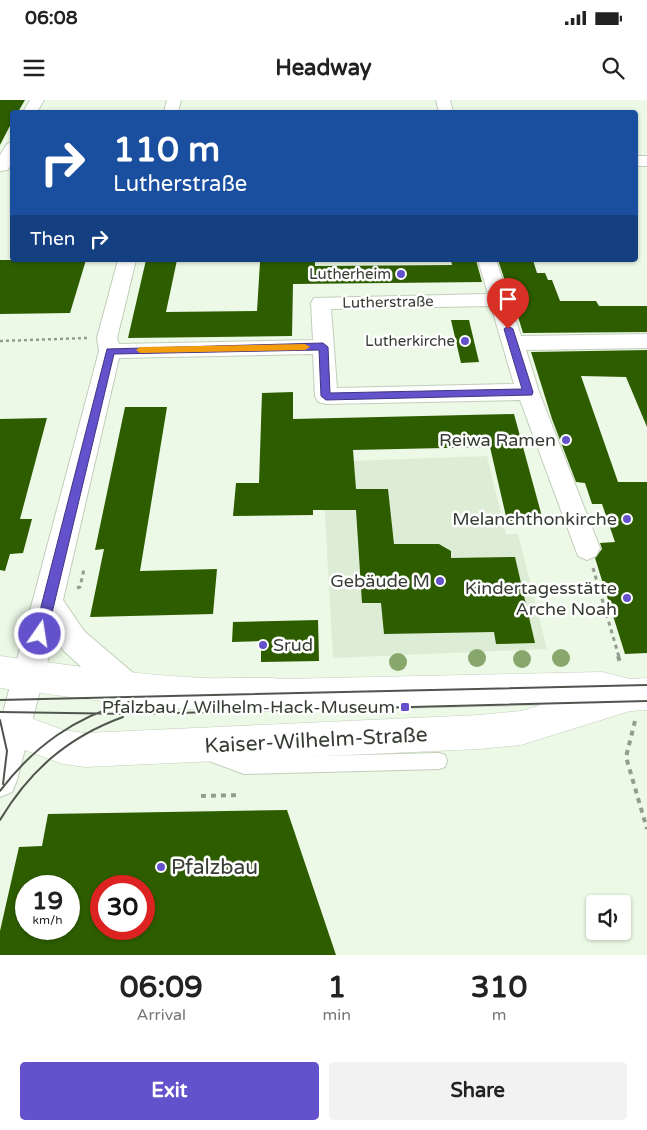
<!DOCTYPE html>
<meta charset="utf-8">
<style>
body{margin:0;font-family:"Varela Round",sans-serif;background:#f2f2f2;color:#222;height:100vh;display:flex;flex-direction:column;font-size:19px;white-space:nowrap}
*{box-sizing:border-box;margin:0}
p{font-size:16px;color:#767676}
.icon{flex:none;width:28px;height:28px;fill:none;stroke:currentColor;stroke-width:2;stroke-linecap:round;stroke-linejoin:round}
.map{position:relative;height:855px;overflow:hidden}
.panel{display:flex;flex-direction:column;background:#fff;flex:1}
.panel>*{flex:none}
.hud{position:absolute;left:10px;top:10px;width:628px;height:152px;border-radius:5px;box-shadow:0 1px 4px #0004;background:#1a4fa0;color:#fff;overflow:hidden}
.controls{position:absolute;left:586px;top:795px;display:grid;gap:10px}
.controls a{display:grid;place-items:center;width:45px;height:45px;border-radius:5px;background:#fff;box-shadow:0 1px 4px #0004;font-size:25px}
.speed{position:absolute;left:15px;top:775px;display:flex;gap:10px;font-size:25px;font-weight:700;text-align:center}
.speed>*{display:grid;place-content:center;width:65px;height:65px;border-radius:50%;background:#fff;box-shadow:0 1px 4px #0004;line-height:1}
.speed small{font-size:12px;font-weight:400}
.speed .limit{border:8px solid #d22;background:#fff;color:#111}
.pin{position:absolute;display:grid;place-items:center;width:42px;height:42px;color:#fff;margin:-51px -21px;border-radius:50% 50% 50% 0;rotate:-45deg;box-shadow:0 0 5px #0007}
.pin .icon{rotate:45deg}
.me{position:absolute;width:55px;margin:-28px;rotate:13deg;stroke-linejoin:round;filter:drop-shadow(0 0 4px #0008)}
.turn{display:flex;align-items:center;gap:18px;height:105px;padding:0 20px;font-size:22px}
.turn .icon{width:65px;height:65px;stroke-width:2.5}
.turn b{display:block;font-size:35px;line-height:42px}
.then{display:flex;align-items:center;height:48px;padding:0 20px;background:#0003;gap:10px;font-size:19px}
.eta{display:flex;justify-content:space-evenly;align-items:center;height:85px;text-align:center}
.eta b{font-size:30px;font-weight:700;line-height:35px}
.button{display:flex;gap:10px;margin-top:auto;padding:10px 20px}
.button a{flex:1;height:58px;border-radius:5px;background:#6352cb;color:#fff;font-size:20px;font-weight:700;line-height:58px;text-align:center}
.button a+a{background:#f2f2f2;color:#222}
.status{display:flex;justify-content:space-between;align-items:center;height:35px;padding:0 25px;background:#fff;direction:ltr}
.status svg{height:14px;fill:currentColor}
header{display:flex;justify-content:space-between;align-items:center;height:65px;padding:0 20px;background:#fff;font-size:22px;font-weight:700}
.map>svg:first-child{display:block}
.built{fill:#ddedd5}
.building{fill:#2e5d00;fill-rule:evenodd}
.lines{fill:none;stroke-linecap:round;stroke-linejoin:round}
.lane-casing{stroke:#c2cebb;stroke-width:2}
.street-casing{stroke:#c2cebb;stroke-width:2}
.secondary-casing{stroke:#c2cebb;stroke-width:1}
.path-far2{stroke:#939c8f;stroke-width:2.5;stroke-dasharray:3 3;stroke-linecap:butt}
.path-far1{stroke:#939c8f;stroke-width:3;stroke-dasharray:4 4;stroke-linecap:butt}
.path{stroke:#939c8f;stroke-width:4;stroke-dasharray:5 5;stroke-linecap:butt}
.lane{fill:#fff;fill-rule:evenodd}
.street{fill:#fff;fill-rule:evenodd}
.secondary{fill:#fff;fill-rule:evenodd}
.tram{stroke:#4f554d;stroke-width:2}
.tree{fill:#87a76d}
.route{fill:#6352cb;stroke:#403584}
.slow{fill:#f59e0b}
.poi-dot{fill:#6352cb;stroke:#fff;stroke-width:2}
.labels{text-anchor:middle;stroke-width:5;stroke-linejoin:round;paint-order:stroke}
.far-poi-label{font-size:15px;fill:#373c35;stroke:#fff;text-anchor:end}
.far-street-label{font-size:15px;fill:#373c35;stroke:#fff}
.poi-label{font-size:18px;fill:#373c35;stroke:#fff;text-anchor:end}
.near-street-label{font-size:21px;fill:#373c35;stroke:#fff}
.near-poi-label{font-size:21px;fill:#373c35;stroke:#fff;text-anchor:start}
</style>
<div class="status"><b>06:08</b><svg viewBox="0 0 49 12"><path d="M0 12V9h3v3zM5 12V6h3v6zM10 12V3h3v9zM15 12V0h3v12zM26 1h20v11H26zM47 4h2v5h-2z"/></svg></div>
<header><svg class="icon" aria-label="menu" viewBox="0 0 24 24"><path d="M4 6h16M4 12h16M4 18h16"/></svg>Headway<svg class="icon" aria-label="search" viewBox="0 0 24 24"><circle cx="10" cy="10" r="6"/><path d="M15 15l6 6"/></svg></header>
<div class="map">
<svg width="647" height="855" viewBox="0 0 647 855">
<rect width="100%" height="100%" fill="#ecf9e6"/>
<path class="built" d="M487,356L506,434H518L547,549L333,558L322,362Z"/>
<path class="building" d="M0,0H25L18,12H12V22L0,45Z
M0,160H86L70,213L0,214Z
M146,160H177L166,212L257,211L260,162L315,161V166L452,165L451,160H476L482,182L293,184L292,236L128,238Z
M498,160H533L537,173H545L548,180H552L560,201H596L599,206H647V232L523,233L507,181H505Z
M451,220H469L479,262L461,263Z
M647,250V327L626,277L581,276L618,382H647V553L625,554L595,458L602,449L600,443L615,442L602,404H592L585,383L576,382L552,319L531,252Z
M293,292V319L514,314L544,424L508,425L490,347L353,350L356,389H388L394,444H439L451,451V458L515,457L535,543L496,544L494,532L384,534L381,503H362L356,410H313V415L233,416L236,383H259L262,293Z
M125,307H167L140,471L217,469L213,514L90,517L104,449L95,450Z
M47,318L20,419H32L23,453L10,454L5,471L0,470V319Z
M318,520L319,561L261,562V541L232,542L233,522Z
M287,710L336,855H0V831L19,747L42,746L48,714ZM26,786H69V829H26ZM101,786H144V829H101Z"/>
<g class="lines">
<defs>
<path id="lane" d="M215,647L244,658L439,653L445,655L447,661L445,667L439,669L244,674L209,661L207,655L209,649Z"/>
<path id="street" d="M30,0H44L37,12H23Z
M167,0H181L178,12H164Z
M436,0H450L453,12H439Z
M12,42V62L8,70L0,71V55L7,44Z
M635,56H647V66H635Z
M118,160H136L117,238L119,244L313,240L311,203L314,198L488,194L478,160H496L521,236L647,234V248L526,250L539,292L600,448L596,456L587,460L578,456L520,300L326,304L318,302L315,296L313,254L119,258L63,500L84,531L138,577L142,588L138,599L127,603L116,599L64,551L54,536L17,680L12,692L0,697V624L99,251L97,238ZM491,206L514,284L337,288L331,209Z"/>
<path id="secondary" d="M0,556C68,565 136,575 204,578C231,579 257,576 284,579L602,572L630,579L647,578V610L630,611L521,645L479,649L85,667L63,664L14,646H0V612H14L63,630L85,633L479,615L521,611L541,605L284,611C257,608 231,611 204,610C136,607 68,596 0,588Z"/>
</defs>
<use href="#lane" class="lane-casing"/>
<use href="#street" class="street-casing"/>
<use href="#secondary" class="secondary-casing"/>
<path class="path-far2" d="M0,241L87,238"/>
<path class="path-far1" d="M593,468L619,557
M77,488L80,487L84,469"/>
<path class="path" d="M618,556L621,565
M635,621L626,657L647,729
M201,696L241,695"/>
<use href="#lane" class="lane"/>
<use href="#street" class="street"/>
<use href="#secondary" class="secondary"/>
<path class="tram" d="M0,600L647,585
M0,612L133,614L647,601
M0,620L7,651L3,684
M0,691C34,646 75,617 129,602
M0,720C30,670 68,637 123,617"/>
</g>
<g class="tree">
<circle cx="477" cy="558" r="9"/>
<circle cx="561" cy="558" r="9"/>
<circle cx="522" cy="559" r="9"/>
<circle cx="398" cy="562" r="9"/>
</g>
<path class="route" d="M508,226L513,229L533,292L532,295L326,300L321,296L319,250L114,254L47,534L45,538L40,540L36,538L34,534L107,249L323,243L328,247L330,293L522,289L504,229Z"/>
<path class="slow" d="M305,244L310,247L305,250L140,253L136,250L140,247Z"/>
<g class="poi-dot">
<circle cx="401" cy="174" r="5"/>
<circle cx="465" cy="241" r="5"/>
<circle cx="566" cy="340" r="5"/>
<circle cx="627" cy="419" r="5"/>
<circle cx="440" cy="481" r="5"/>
<circle cx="627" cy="498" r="5"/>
<circle cx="263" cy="545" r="5"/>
<rect x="400" y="602" width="10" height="10" rx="2.5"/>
<circle cx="161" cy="767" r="5"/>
</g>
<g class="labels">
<g class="far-poi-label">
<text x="391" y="179">Lutherheim</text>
<text x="455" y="246">Lutherkirche</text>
</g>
<g class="far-street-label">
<text transform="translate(388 202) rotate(-1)" y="5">Lutherstraße</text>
</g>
<g class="poi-label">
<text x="556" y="346">Reiwa Ramen</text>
<text x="617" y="425">Melanchthonkirche</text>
<text x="430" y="487">Gebäude M</text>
<text x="617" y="494">Kindertagesstätte<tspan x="617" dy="21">Arche Noah</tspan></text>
<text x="273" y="551" text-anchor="start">Srud</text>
<text x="395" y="613">Pfalzbau / Wilhelm-Hack-Museum</text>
</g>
<g class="near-street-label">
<text transform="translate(316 640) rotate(-3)" y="7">Kaiser-Wilhelm-Straße</text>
</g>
<g class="near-poi-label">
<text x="171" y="774">Pfalzbau</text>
</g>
</g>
</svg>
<div class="controls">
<a><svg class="icon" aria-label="sound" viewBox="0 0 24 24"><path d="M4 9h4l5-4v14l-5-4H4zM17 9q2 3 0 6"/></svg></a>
</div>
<div class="speed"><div>19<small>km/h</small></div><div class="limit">30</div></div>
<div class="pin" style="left:508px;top:229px;background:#d93025"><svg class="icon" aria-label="arrive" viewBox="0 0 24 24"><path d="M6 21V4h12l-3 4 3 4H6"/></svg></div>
<svg class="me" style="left:40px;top:534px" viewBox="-20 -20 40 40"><circle r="17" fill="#6352cb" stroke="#fff" stroke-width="3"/><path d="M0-11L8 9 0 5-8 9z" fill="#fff"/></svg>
<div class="hud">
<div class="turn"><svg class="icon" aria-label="right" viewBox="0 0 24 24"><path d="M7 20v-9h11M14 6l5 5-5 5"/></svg><div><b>110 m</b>Lutherstraße</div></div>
<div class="then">Then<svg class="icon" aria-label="right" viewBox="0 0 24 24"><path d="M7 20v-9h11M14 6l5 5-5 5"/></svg></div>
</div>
</div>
<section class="panel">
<div class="eta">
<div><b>06:09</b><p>Arrival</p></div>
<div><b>1</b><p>min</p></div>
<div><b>310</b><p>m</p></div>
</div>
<div class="button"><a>Exit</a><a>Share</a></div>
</section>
